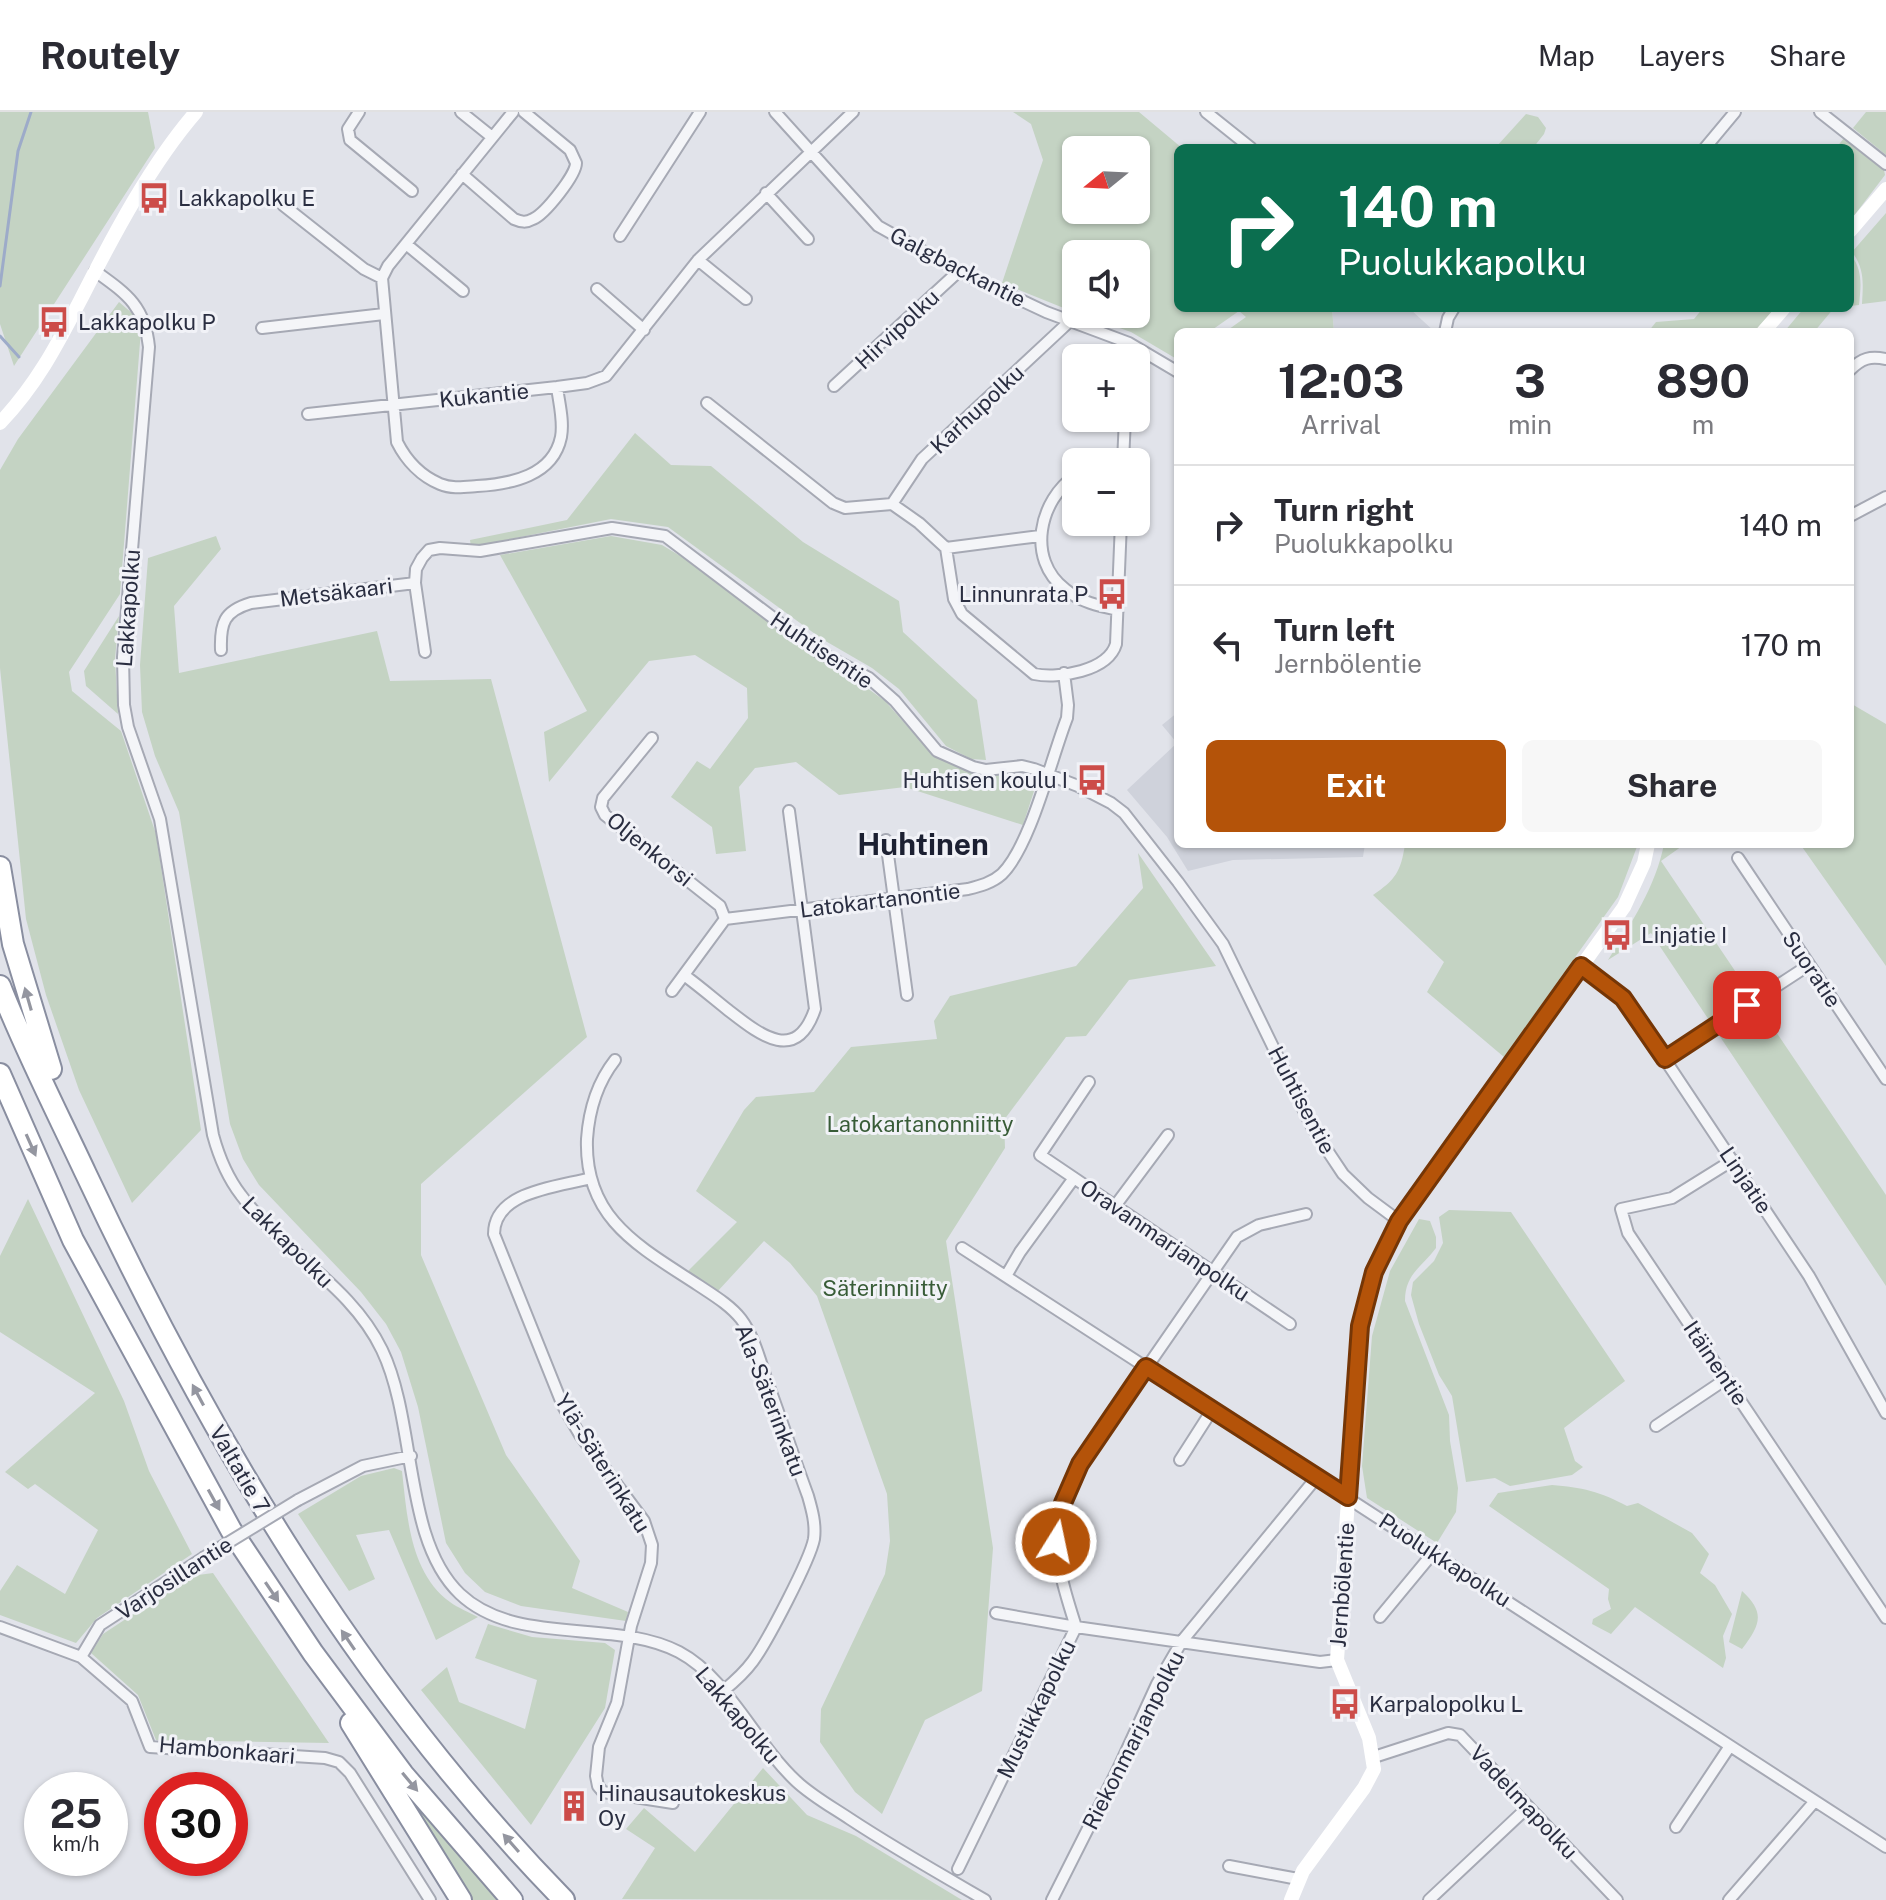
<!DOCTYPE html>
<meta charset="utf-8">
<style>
body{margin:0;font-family:"Public Sans",sans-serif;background:#f7f7f7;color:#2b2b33;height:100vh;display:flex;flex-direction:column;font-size:30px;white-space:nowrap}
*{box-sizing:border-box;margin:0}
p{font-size:26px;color:#7c7c81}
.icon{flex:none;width:44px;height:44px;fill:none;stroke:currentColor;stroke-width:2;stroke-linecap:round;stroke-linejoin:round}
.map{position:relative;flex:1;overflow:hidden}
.details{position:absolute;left:1174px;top:216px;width:680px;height:520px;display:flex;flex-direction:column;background:#fff;border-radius:12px;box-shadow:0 2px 6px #0004}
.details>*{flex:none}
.hud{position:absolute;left:1174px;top:32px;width:680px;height:168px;border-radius:12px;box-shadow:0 2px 6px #0004;background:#0b6e4f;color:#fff;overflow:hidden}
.needle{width:52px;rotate:252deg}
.fabs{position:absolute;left:1062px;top:24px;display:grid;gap:16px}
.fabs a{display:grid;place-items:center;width:88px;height:88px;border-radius:12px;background:#fff;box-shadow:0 2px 6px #0004;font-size:40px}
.speed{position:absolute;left:24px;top:1660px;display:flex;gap:16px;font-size:40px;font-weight:700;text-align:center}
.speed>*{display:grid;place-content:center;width:104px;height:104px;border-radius:50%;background:#fff;box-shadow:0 2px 6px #0004;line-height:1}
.speed small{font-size:20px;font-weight:400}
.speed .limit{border:12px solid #d22;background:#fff;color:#111}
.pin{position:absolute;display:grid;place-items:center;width:68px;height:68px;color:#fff;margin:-34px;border-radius:16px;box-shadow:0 4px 12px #0006}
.me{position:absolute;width:88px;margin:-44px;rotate:10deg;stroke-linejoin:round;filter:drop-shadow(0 0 6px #0008)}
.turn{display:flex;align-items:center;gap:28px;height:168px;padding:0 32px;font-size:36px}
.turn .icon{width:104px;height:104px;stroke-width:2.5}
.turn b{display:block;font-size:56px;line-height:68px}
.eta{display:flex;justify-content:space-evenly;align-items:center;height:136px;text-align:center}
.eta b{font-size:48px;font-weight:700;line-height:56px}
.cta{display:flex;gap:16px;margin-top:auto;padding:16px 32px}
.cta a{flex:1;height:92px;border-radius:12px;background:#b45309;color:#fff;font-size:32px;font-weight:700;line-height:92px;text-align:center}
.cta a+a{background:#f7f7f7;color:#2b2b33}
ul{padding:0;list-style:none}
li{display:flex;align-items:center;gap:24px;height:120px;padding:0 32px;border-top:2px solid #e1e1e2}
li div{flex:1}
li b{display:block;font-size:30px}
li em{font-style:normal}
header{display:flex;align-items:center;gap:48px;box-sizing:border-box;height:112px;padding:0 40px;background:#fff;border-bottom:2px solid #e1e1e2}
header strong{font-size:38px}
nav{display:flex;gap:44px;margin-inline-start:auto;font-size:28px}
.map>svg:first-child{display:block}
.built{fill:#cfd2db}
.green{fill:#c4d3c3;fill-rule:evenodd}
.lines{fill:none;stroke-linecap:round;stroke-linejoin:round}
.stream{stroke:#9dabc9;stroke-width:3}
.street-casing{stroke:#a6a9b4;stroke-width:14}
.highway-casing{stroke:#898ea0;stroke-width:24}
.street{stroke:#f4f5f8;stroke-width:10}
.secondary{stroke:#fff;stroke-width:14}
.highway{stroke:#fff;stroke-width:20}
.street-bridge-casing{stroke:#a6a9b4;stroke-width:14;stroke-linecap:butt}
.street-bridge{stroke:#f4f5f8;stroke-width:10}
.oneway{fill:#9496a0}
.route-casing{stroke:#753606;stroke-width:20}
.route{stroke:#b45309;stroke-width:14}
.labels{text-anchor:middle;stroke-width:6;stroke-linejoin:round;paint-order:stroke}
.poi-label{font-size:22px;fill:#2a2e41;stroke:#f1f2f7;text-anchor:start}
.street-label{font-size:22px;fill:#2a2e41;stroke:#f1f2f7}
.park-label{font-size:22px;fill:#385c37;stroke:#f1f2f7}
.district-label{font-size:30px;font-weight:bold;fill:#1c2032;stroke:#f1f2f7}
</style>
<header>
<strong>Routely</strong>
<nav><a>Map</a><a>Layers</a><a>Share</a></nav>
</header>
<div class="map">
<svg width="1886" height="1788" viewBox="0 0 1886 1788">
<rect width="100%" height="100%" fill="#e1e3ea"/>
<path class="built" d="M1332,196H1409L1435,220H1334Z
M1178,600V732H1365L1363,745L1233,748L1188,759L1167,725L1127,678L1177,631L1162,613Z"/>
<path class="green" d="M0,0H148L155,36L14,254L0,212Z
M1013,0H1139L1182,36H1178V196H1332L1334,220H1225L1246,205L1239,199L1209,220H1178V244L1175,246L1131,220L1079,202H1136V142H1076V201L1002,171L1043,48L1031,12ZM1076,38H1136V98H1076Z
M1866,0H1886V43L1853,16Z
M1526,2L1538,5L1546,16L1544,22L1533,36L1497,34Z
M1844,26L1884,58L1885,63L1850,109V36H1836Z
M1886,101V189L1862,192C1863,172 1865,157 1852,140Z
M1851,143C1863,159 1861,173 1859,193L1850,194Z
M119,190L133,202L141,218L120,482L69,560L72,579L121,619L156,722L201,1018L132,1091L79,978L46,883L26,807L0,556V358L18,327Z
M1703,196H1776L1754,220H1648L1656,210L1694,207Z
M1804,196H1834L1814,220H1784Z
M635,321L671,353L711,354L803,430L899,489L903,520L977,588L986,648L971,647L946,634L899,577L872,556L822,527L668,415L611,407L471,435L470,428L567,408Z
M216,424L221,437L174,494L179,561L377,519L390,569L491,567L587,925L421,1072V1143L506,1343L580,1449L572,1476L628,1500L626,1509L521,1494L485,1480L465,1461L446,1431L418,1295L401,1240L386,1212L361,1180L259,1073L243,1047L230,1012L179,700L155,644L142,600L140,553L148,446Z
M611,424L662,433L692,451L807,539L852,565L885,589L932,642L974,661L1020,665L1029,668L1035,676L1023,713L905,675L839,683L796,650L755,656L739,675L746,739L716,742L712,715L671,685L697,649L710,657L748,606L747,576L695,543L649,549L549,670L544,620L587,599L500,443Z
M119,504L115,547L118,602L86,574L84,559Z
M1850,591L1886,612V854L1800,732H1850Z
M1405,732H1638L1618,785L1504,945L1427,880L1444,850L1373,783C1395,768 1401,760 1405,732Z
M1664,732H1685L1661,749L1886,1083V1174L1651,821L1608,848C1631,812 1656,774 1664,732Z
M1138,741L1216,854L1129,868L1086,924L1066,925L1004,1008L1005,1036L946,1129L993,1436L982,1579L925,1608L882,1702L855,1680L820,1630L821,1597L885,1462L890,1429L887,1382L817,1184L790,1151L764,1129L717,1180L686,1161L737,1110L696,1079L744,998L756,985L814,980L851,935L937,927L934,909L950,884L1076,854L1143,776Z
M28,1087L124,1289L149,1359L192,1442L97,1506L76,1531L0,1503V1479L17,1453L65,1482L98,1418L35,1372L28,1377L5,1360L95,1281L0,1220V1144Z
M1449,1098L1511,1100L1625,1269L1564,1316L1575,1349L1583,1355L1572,1363L1510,1374L1495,1366L1466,1370L1452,1284L1439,1263L1419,1212L1411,1183L1413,1170L1434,1149L1443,1131L1439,1105Z
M1419,1107L1430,1109L1436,1125V1136C1421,1156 1405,1162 1405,1189L1449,1303L1450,1329L1458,1376L1456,1400L1437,1431L1367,1386L1362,1354L1372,1224L1390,1159Z
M394,1356L402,1359C407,1404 410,1461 450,1490C458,1496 469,1500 478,1505L436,1528L389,1418L356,1423L375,1467L349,1479L298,1402L361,1364Z
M1552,1373C1581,1375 1601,1380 1627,1394L1638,1391L1692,1421L1709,1442L1700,1461L1715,1473L1732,1502L1723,1524L1726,1546L1723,1556L1635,1495L1611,1522L1592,1512L1593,1507L1611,1497L1608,1487L1609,1477L1489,1394L1498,1381Z
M213,1461L329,1631L156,1628L138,1583L91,1541L103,1522L191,1464Z
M1742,1479C1766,1501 1760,1513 1742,1537L1729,1530Z
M488,1512L532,1525L605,1531L615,1538L605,1596L531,1713L421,1578L447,1555L459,1590L525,1617L537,1568L475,1546Z
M763,1656L807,1703L856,1724L962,1788L622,1787L655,1736L626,1717L644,1696L695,1740Z
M400,1675L497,1788H465Z"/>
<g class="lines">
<path class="stream" d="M0,174L18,39L31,0
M0,224L19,245"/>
<defs>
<path id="street" d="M359,0L348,17L350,28L412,79
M461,0L492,25
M513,0L388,154L382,166L397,330C406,348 421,364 440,372C452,377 464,375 477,374C511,372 553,364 561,325C564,309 559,291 557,275
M775,0L878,114L959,159L1046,200L1129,231L1178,260
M1206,0L1251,36
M1820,0L1886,52
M1705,36L1735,0
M462,62L514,107C521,110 526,111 533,107C545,102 576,63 576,51L570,38L524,0
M766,81L808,127
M283,93L364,157L382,166
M620,124L700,0
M406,132L463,179
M698,148L746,187
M95,159C127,182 145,194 149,235L123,545L124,593L128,615L160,707L213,1023C219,1045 227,1065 241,1083C282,1140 351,1173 382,1238C417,1311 403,1428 460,1482C516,1535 614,1506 679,1540C728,1566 755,1631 796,1669C812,1684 832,1695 850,1707C894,1736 940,1762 985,1788
M597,177L644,218
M262,216L384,202
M1445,220L1448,206L1454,196
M1850,258C1862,246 1870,244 1886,247
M834,274L959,159
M707,291L833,391L845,396L892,392L919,411L946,436L954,487L962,502L1034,562C1059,567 1108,559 1116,532L1121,410
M308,302L557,275L587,271L606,264L698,148L853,0
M1123,350L1125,306
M1076,363C1039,388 1026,447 1065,477C1080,490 1099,494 1118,498
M892,392L922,347L1070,209
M1850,404L1886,385
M946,436L1040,424
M221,538C220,511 224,499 251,491L415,471
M425,540L415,471L416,457L422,446L429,438L440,436L480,439L612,416L665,424L817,539L869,566L895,589L937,639L973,655L986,658L1022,654L1034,657L1078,674L1111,691L1124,701L1178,770L1223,832L1312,1015L1331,1044L1343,1062L1368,1086L1399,1109
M652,626L603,686L601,695L605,703L720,794L725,807
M886,728L907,883
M1738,746L1886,967
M1581,854L1613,877L1630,895L1809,1164L1886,1301
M684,863C699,874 713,886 728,898C759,922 796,953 815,897L789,699
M672,879L725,807L968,777C980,774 992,771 1002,762C1031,733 1051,647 1067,606L1068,593L1064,561
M1665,947L1809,853
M615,948C597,971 589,998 587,1027C584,1107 640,1135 698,1173C713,1183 730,1193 741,1207C754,1224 760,1249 767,1269C781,1307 794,1346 808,1384C812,1398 816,1412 814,1427C810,1448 767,1530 753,1549C745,1560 734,1570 723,1579
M1089,970L1040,1043L1290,1212
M1733,1048L1672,1086L1621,1097L1628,1121L1886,1506
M591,1066C558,1075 494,1079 494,1122L563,1294L580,1323L644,1409L652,1433L651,1451L631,1514L617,1591L599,1635L596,1664L598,1674L603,1680L673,1691
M1115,1094L1168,1023
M962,1136L1886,1735
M1006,1164L1020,1140L1074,1066
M1656,1314L1726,1267
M1180,1348L1212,1298
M298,1388L363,1354L411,1344
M996,1501L1076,1515L1320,1550L1337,1548
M1380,1505L1433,1441
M0,1515L81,1545L132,1589L150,1635L325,1646L339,1650L350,1661L430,1788
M81,1545L100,1513L203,1446
M1374,1645L1448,1621L1460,1623L1617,1788
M1676,1715L1730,1634
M1229,1754L1298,1767
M958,1757L1076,1515C1053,1443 1049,1423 1080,1352L1237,1125L1259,1113L1306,1102
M1052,1788L1119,1655L1157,1572L1182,1529L1317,1365
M1429,1788L1528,1695
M1729,1788L1815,1689"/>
<path id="highway" d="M0,755L13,832L51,957
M0,874C25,938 57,1000 86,1062C210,1326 359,1578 564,1788
M0,962L73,1128L231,1418L313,1541L403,1662L512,1788
M351,1611L461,1788"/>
</defs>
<use href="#street" class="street-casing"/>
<use href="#highway" class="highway-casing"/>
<use href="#street" class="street"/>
<path class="secondary" d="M1850,119L1886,77
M1763,220L1784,196
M0,311C38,271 58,231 83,183C114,122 151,52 196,0
M1291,1788L1303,1759L1364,1676L1374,1657L1369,1626L1337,1548L1360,1214L1374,1160L1399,1109L1624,795L1644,751L1648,732"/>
<use href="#highway" class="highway"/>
<defs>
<path id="street-bridge" d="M203,1446L298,1388"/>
</defs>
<use href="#street-bridge" class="street-bridge-casing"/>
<use href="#street-bridge" class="street-bridge"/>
</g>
<defs><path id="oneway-solid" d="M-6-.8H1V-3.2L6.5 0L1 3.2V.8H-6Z" transform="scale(2)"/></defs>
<g class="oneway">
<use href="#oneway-solid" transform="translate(28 887) rotate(-106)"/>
<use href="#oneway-solid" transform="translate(31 1033) rotate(66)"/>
<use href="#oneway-solid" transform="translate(198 1283) rotate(-118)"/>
<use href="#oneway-solid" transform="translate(214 1388) rotate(61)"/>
<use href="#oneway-solid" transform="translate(272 1480) rotate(56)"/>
<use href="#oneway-solid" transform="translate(348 1528) rotate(-124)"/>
<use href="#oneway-solid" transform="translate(410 1670) rotate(50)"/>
<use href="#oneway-solid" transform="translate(511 1731) rotate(-131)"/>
</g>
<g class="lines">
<defs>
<path id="route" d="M1056,1430L1063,1391L1080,1352L1146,1255L1348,1385L1360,1214L1374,1160L1399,1109L1581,854L1623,886L1665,947L1747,893"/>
</defs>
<use href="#route" class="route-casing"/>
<use href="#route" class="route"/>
</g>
<defs>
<symbol id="bus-bare" viewBox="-9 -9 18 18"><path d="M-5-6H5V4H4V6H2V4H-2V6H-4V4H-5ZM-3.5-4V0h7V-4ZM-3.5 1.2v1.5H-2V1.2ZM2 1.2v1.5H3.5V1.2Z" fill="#cc4c49" stroke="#f1f2f7" stroke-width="2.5" paint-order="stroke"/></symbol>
<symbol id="building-bare" viewBox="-9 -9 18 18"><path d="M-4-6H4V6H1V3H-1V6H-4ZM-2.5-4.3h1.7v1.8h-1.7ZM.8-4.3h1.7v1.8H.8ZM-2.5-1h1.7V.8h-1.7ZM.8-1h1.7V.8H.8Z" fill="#cc4c49" stroke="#f1f2f7" stroke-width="2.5" paint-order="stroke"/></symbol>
</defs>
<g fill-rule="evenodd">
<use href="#bus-bare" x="132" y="64" width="44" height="44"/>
<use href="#bus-bare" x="32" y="188" width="44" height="44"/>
<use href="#bus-bare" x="1090" y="460" width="44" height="44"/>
<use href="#bus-bare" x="1070" y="646" width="44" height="44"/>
<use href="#bus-bare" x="1595" y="801" width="44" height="44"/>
<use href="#bus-bare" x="1323" y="1570" width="44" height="44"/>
<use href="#building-bare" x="552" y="1672" width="44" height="44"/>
</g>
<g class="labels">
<g class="poi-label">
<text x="178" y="94">Lakkapolku E</text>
<text x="78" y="218">Lakkapolku P</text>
<text x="1088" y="490" text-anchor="end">Linnunrata P</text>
<text x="1068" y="676" text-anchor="end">Huhtisen koulu I</text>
<text x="1641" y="831">Linjatie I</text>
<text x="1369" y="1600">Karpalopolku L</text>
<text x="598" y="1689">Hinausautokeskus<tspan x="598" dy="25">Oy</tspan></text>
</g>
<g class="street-label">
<text transform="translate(958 155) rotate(27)" y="8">Galgbackantie</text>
<text transform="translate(897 217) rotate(-43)" y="8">Hirvipolku</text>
<text transform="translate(484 283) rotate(-6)" y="8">Kukantie</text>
<text transform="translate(977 297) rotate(-43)" y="8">Karhupolku</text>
<text transform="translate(336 480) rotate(-7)" y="8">Metsäkaari</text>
<text transform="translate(128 496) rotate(-86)" y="8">Lakkapolku</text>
<text transform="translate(822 538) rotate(34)" y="8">Huhtisentie</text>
<text transform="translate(650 737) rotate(39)" y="8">Oljenkorsi</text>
<text transform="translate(880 788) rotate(-7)" y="8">Latokartanontie</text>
<text transform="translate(1812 857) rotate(56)" y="8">Suoratie</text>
<text transform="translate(1302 988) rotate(62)" y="8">Huhtisentie</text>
<text transform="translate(1746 1068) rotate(56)" y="8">Linjatie</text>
<text transform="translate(1165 1128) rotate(34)" y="8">Oravanmarjanpolku</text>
<text transform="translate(288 1130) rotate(45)" y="8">Lakkapolku</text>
<text transform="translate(1716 1251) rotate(56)" y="8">Itäinentie</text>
<text transform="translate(771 1288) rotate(69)" y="8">Ala-Säterinkatu</text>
<text transform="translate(603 1351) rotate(58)" y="8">Ylä-Säterinkatu</text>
<text transform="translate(240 1357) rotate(60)" y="8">Valtatie 7</text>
<text transform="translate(1445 1448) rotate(33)" y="8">Puolukkapolku</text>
<text transform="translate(174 1466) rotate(-33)" y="8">Varjosillantie</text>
<text transform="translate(1342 1473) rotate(-86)" y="8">Jernbölentie</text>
<text transform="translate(1036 1597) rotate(-64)" y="8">Mustikkapolku</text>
<text transform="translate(738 1603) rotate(50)" y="8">Lakkapolku</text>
<text transform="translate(1133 1628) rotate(-63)" y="8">Riekonmarjanpolku</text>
<text transform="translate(227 1638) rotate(5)" y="8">Hambonkaari</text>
<text transform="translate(1524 1690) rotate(47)" y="8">Vadelmapolku</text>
</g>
<g class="park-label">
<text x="920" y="1020">Latokartanonniitty</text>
<text x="885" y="1184">Säterinniitty</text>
</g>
<g class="district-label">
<text x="923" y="743">Huhtinen</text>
</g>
</g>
</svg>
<div class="fabs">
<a><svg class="needle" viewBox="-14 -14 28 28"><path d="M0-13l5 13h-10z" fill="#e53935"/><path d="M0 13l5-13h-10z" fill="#7c7c81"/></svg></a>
<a><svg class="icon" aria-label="sound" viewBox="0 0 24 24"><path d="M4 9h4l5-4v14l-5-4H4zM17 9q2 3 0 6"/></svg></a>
<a>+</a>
<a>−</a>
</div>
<div class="speed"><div>25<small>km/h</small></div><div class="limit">30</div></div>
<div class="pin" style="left:1747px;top:893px;background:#d93025"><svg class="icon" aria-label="arrive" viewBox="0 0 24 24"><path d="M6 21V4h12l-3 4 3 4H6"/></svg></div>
<svg class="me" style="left:1056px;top:1430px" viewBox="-20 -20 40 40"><circle r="17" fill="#b45309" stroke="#fff" stroke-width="3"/><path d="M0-11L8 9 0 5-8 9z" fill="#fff"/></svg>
<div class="hud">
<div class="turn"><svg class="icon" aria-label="right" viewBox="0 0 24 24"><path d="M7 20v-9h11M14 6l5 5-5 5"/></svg><div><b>140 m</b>Puolukkapolku</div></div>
</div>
<section class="details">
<div class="eta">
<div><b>12:03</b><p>Arrival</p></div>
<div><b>3</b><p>min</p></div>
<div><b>890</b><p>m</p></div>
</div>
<ul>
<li><svg class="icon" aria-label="right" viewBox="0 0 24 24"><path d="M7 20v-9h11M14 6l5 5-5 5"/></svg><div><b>Turn right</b><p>Puolukkapolku</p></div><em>140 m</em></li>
<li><svg class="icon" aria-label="left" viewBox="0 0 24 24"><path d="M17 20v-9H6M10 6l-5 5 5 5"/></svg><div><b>Turn left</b><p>Jernbölentie</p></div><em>170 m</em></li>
</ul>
<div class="cta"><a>Exit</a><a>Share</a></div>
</section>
</div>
